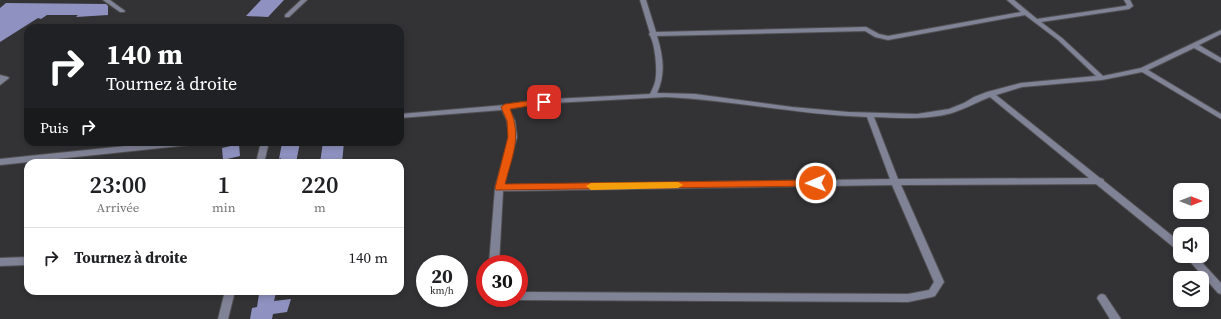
<!DOCTYPE html>
<html lang="fr">
<meta charset="utf-8">
<style>
body{margin:0;font-family:"Source Serif 4",serif;background:#f2f2f2;color:#202124;height:100vh;display:flex;flex-direction:column;font-size:15px;white-space:nowrap}
*{box-sizing:border-box;margin:0}
p{font-size:13px;color:#757577}
.icon{flex:none;width:22px;height:22px;fill:none;stroke:currentColor;stroke-width:2;stroke-linecap:round;stroke-linejoin:round}
.map{position:relative;flex:1;overflow:hidden}
.sheet{position:absolute;left:24px;top:159px;width:380px;height:136px;display:flex;flex-direction:column;background:#fff;border-radius:12px;box-shadow:0 2px 6px #0003}
.sheet>*{flex:none}
.top-card{position:absolute;left:24px;top:24px;width:380px;height:122px;border-radius:12px;box-shadow:0 2px 6px #0003;background:#202124;color:#fff;overflow:hidden}
.needle{width:26px;rotate:90deg}
.buttons{position:absolute;left:1173px;top:183px;display:grid;gap:8px}
.buttons a{display:grid;place-items:center;width:36px;height:36px;border-radius:8px;background:#fff;box-shadow:0 2px 6px #0003;font-size:20px}
.speed{position:absolute;left:416px;top:255px;display:flex;gap:8px;font-size:20px;font-weight:700;text-align:center}
.speed>*{display:grid;place-content:center;width:52px;height:52px;border-radius:50%;background:#fff;box-shadow:0 2px 6px #0003;line-height:1}
.speed small{font-size:10px;font-weight:400}
.speed .limit{border:6px solid #d22;background:#fff;color:#111}
.pin{position:absolute;display:grid;place-items:center;width:34px;height:34px;color:#fff;margin:-17px;border-radius:8px;box-shadow:0 2px 6px #0006}
.me{position:absolute;width:44px;margin:-22px;rotate:269deg;stroke-linejoin:round;filter:drop-shadow(0 0 3px #0008)}
.turn{display:flex;align-items:center;gap:14px;height:84px;padding:0 16px;font-size:18px}
.turn .icon{width:52px;height:52px;stroke-width:2.5}
.turn b{display:block;font-size:28px;line-height:34px}
.then{display:flex;align-items:center;height:38px;padding:0 16px;background:#0003;gap:8px;font-size:15px}
.eta{display:flex;justify-content:space-evenly;align-items:center;height:68px;text-align:center}
.eta b{font-size:24px;font-weight:600;line-height:28px}
ul{padding:0;list-style:none}
li{display:flex;align-items:center;gap:12px;height:60px;padding:0 16px;border-top:1px solid #e0e0e0}
li div{flex:1}
li b{display:block;font-size:15px}
li em{font-style:normal}
.map>svg:first-child{display:block}
.building{fill:#8f92c0}
.lines{fill:none;stroke-linecap:round;stroke-linejoin:round}
.minor-casing{stroke:#505053;stroke-width:2}
.minor{fill:#808296;fill-rule:evenodd}
.route{fill:#ea580c;stroke:#983908}
.slow{fill:#f59e0b}
</style>
<div class="map">
<svg width="1221" height="319" viewBox="0 0 1221 319">
<rect width="100%" height="100%" fill="#333336"/>
<path class="building" d="M261,0H284L268,17L246,16Z
M6,3L106,4L108,6V15L76,17L78,15H47L41,19L38,18L0,42V8Z
M300,142L296,163H280L281,158L279,159L282,143Z
M323,142H344L342,163H320Z
M239,144L240,156L223,160L222,148Z
M276,293L274,301L291,299L287,312L273,314L272,319H250L252,308L257,307L259,294Z"/>
<g class="lines">
<defs>
<path id="minor" d="M103,0H110L125,11L124,12H120Z
M301,0H307L289,17H285V15Z
M640,0H646L656,32L866,27L879,34L888,36L1021,12L1007,0H1014L1037,19L1125,6L1127,5L1124,0H1130L1133,6L1129,9L1041,22L1062,38L1103,76L1141,68L1221,30V34L1199,45L1221,58V63L1194,48L1148,70L1221,114V119L1142,72L1102,80L1022,87L996,95L1100,178L1103,179L1104,181L1180,242V251L1177,250L1096,184L901,185L944,282L935,296L932,297L908,302L519,300L516,299L519,298V292L908,294L929,290L934,282L892,185L503,191L499,264H489L495,188L509,137L507,121L502,110L400,118V114L505,105L534,100L650,94C652,90 654,86 655,82C658,71 655,42 649,34L650,33ZM1025,15L1058,40L1096,76L1021,83L987,92L974,97L964,103L949,109L917,114L848,112L792,107L695,94L657,93C666,74 663,56 657,36L865,31L875,37L888,40ZM666,97C733,100 799,115 867,117L890,179L504,185L517,137L515,121L509,109L534,104ZM990,97L1089,178L898,179L874,117C900,118 927,120 952,113C965,109 977,102 990,97Z
M0,75L8,77L9,78L0,85Z
M164,142H193L189,145L0,165V159Z
M261,142H269L264,163H256Z
M1185,256H1196L1221,283V294L1218,293Z
M28,257V265L0,266V258Z
M225,291H235L228,319H218Z
M1102,294L1105,295L1121,319H1110L1097,298L1099,295Z"/>
</defs>
<use href="#minor" class="minor-casing"/>
<use href="#minor" class="minor"/>
</g>
<path class="route" d="M544,99L547,100L548,102L547,103L510,109C522,137 512,156 505,184L816,180L820,183L816,186L496,190L495,188L508,137L507,121L501,107L505,104Z"/>
<path class="slow" d="M678,182L683,185L678,188L591,190L586,186L591,183Z"/>
</svg>
<div class="buttons">
<a><svg class="needle" viewBox="-14 -14 28 28"><path d="M0-13l5 13h-10z" fill="#e53935"/><path d="M0 13l5-13h-10z" fill="#757577"/></svg></a>
<a><svg class="icon" aria-label="sound" viewBox="0 0 24 24"><path d="M4 9h4l5-4v14l-5-4H4zM17 9q2 3 0 6"/></svg></a>
<a><svg class="icon" aria-label="layers" viewBox="0 0 24 24"><path d="M12 4l9 5-9 5-9-5zM3 14l9 5 9-5"/></svg></a>
</div>
<div class="speed"><div>20<small>km/h</small></div><div class="limit">30</div></div>
<div class="pin" style="left:544px;top:102px;background:#d93025"><svg class="icon" aria-label="arrive" viewBox="0 0 24 24"><path d="M6 21V4h12l-3 4 3 4H6"/></svg></div>
<svg class="me" style="left:816px;top:183px" viewBox="-20 -20 40 40"><circle r="17" fill="#ea580c" stroke="#fff" stroke-width="3"/><path d="M0-11L8 9 0 5-8 9z" fill="#fff"/></svg>
<div class="top-card">
<div class="turn"><svg class="icon" aria-label="right" viewBox="0 0 24 24"><path d="M7 20v-9h11M14 6l5 5-5 5"/></svg><div><b>140 m</b>Tournez à droite</div></div>
<div class="then">Puis<svg class="icon" aria-label="right" viewBox="0 0 24 24"><path d="M7 20v-9h11M14 6l5 5-5 5"/></svg></div>
</div>
<section class="sheet">
<div class="eta">
<div><b>23:00</b><p>Arrivée</p></div>
<div><b>1</b><p>min</p></div>
<div><b>220</b><p>m</p></div>
</div>
<ul>
<li><svg class="icon" aria-label="right" viewBox="0 0 24 24"><path d="M7 20v-9h11M14 6l5 5-5 5"/></svg><div><b>Tournez à droite</b></div><em>140 m</em></li>
</ul>
</section>
</div>
